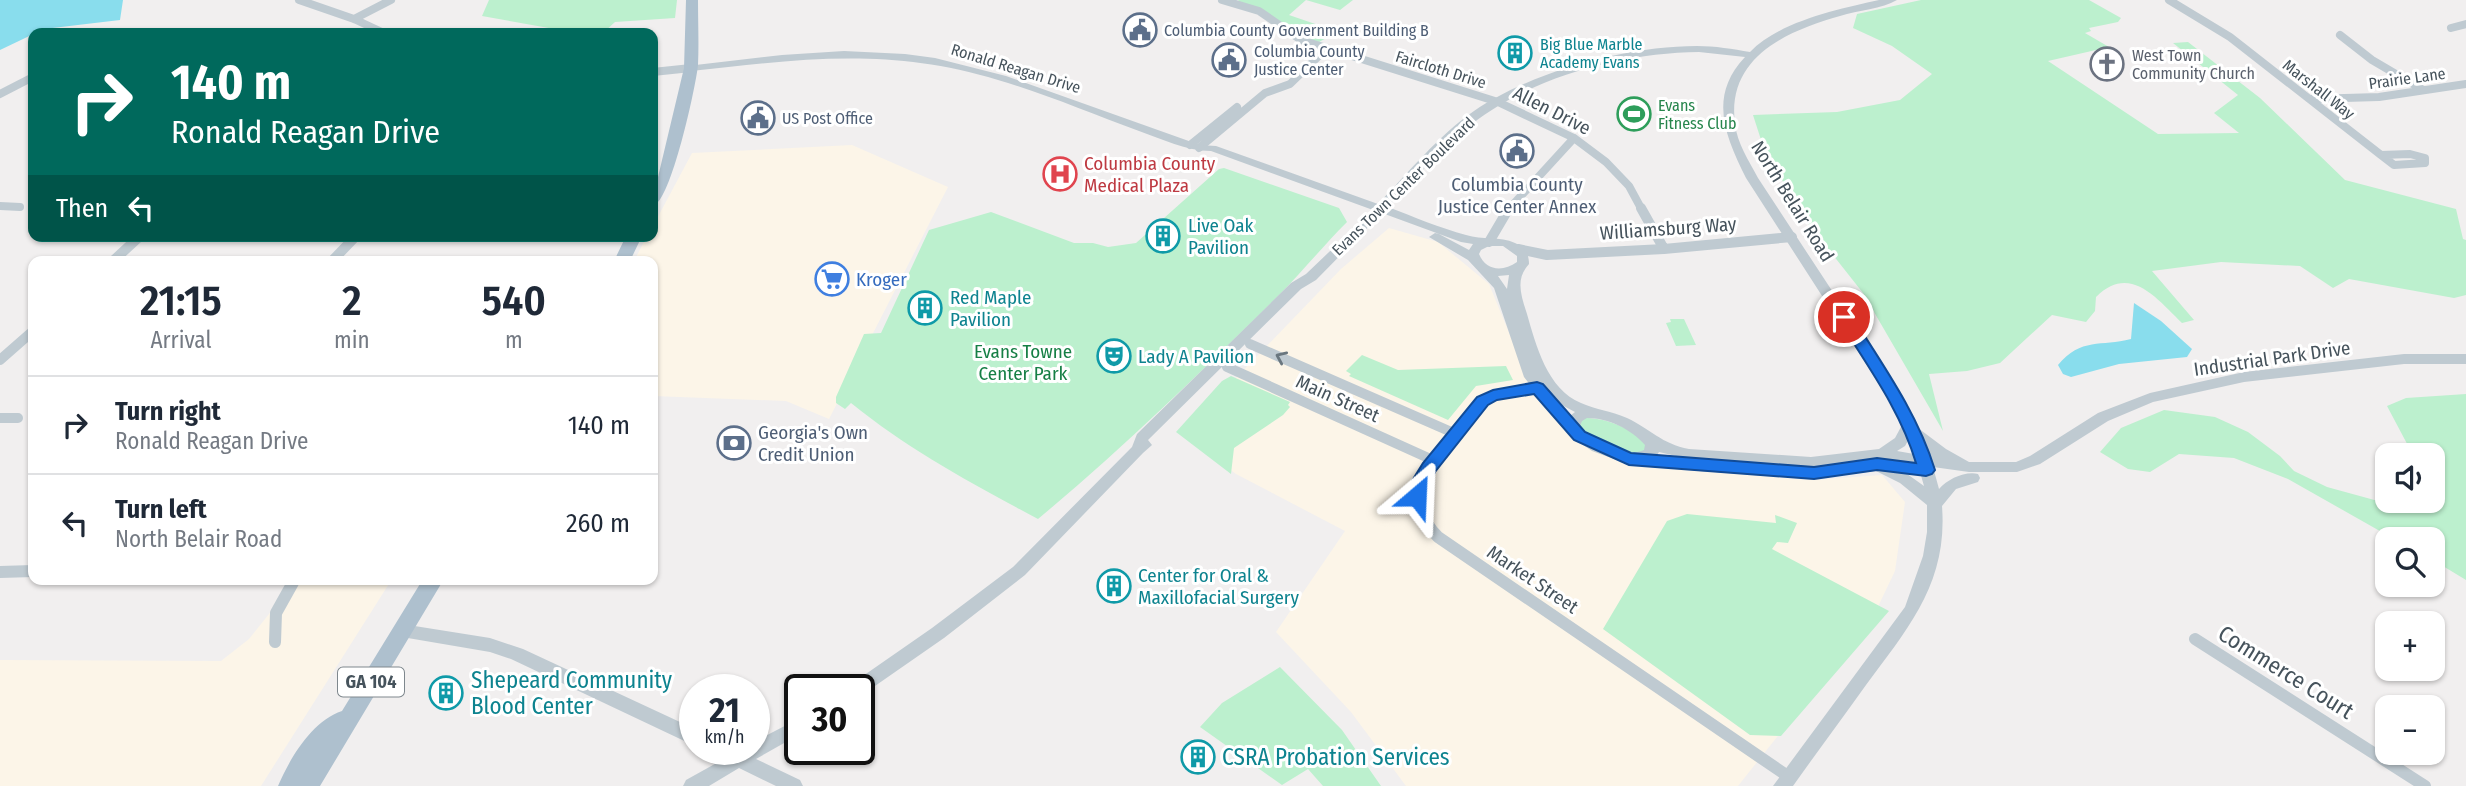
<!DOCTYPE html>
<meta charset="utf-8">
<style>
body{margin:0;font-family:"Fira Sans Condensed",sans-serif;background:#f2f2f3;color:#1f2937;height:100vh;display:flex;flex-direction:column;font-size:26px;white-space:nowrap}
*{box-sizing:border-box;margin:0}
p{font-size:23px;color:#747a83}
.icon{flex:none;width:38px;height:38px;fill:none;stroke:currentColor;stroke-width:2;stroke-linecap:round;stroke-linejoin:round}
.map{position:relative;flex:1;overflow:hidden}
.side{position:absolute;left:28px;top:256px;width:630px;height:329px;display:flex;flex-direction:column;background:#fff;border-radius:14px;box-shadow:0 2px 5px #0004}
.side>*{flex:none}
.hud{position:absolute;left:28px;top:28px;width:630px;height:214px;border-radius:14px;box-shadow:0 2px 5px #0004;background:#00695c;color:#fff;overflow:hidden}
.controls{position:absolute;left:2375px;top:443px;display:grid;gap:14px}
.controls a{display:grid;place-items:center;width:70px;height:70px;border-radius:14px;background:#fff;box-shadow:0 2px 5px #0004;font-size:35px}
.speed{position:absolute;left:679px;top:674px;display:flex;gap:14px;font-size:35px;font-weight:700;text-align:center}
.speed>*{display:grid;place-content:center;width:91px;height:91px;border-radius:50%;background:#fff;box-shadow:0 2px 5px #0004;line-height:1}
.speed small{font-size:18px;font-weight:400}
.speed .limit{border:4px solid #111;border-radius:10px;background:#fff;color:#111}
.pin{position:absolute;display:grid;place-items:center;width:60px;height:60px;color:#fff;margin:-30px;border:4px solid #fff;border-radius:50%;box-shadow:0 2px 7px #0007}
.me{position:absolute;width:77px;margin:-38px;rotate:26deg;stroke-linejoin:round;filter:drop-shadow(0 0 5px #0008)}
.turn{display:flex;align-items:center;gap:24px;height:147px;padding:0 28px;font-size:32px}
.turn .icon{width:91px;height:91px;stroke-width:2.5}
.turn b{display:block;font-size:49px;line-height:60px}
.then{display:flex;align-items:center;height:66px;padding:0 28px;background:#0003;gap:14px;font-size:26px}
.eta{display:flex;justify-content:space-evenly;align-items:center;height:119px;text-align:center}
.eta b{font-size:42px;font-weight:600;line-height:49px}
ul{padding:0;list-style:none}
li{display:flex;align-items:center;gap:21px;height:98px;padding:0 28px;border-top:2px solid #e0e1e3}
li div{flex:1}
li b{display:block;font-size:26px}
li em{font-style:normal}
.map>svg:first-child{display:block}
.commercial{fill:#fcf5e8}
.green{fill:#bcf0ce}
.water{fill:#89dded}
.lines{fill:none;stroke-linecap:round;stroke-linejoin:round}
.minor-far2{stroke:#bfcad1;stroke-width:8}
.minor-far1{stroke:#bfcad1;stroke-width:10}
.minor{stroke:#bfcad1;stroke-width:12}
.tertiary{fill:#bfcad1;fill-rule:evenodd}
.primary{fill:#aec0ce;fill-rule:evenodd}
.oneway{stroke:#6a777f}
.route{fill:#1a73e8;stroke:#114b97;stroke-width:2}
.labels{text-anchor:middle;stroke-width:6;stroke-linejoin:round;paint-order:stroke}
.far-service-label{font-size:16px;fill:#4e5e75;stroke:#fff;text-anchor:start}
.far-culture-label{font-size:16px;fill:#0d838f;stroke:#fff;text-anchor:start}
.far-worship-label{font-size:16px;fill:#5b616d;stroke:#fff;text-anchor:start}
.far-street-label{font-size:16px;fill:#46535c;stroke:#fff}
.far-leisure-label{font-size:16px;fill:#27864d;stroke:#fff;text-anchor:start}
.shield{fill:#fff;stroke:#7e878d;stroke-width:2}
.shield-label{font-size:18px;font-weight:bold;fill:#46535c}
.street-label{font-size:19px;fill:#46535c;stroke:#fff}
.health-label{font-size:19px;fill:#be3a42;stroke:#fff;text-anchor:start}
.service-label{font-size:19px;fill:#4e5e75;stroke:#fff}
.culture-label{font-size:19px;fill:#0d838f;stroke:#fff;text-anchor:start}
.shop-label{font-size:19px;fill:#366cbe;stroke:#fff;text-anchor:start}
.park-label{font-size:19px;fill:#167f45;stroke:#fff}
.near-street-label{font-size:23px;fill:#46535c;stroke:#fff}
.near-culture-label{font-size:23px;fill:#0d838f;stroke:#fff;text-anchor:start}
</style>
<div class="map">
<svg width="2466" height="786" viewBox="0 0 2466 786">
<rect width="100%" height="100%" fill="#f1efef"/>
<path class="commercial" d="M852,145L948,187L829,419L786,401L653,396V261H634L647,236H653V226L692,153Z
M1389,228L1438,242L1489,284L1530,384L1572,438L1627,465L1812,480L1882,475L1905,502L1895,571L1874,615L1738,786H1406L1351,712L1276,632L1345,531L1236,474L1182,434L1341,269Z
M297,579H392L261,786H0V660L221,661L249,639Z"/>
<path class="green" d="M489,0H677L675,18L615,22L603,33H577L482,16Z
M1239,0H1353L1340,10L1306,0L1289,15L1327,28L1323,32L1332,35L1319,42L1296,36L1237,2Z
M1921,0H2089L2121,18L2118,22L2089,28L2091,31L2085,33L2109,47L2048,61L2158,134L2239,133L2214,113L2238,95L2173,43L2188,42L2260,98L2345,180L2456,209L2463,239L2466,240V295L2454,298L2349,279L2333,288L2300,266L2221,262L2152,271L2194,320L2182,323C2157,299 2130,263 2096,297L2095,311L2086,322L2052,315L2000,363L1967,371L1929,374L1943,431L1863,293L1803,217L1763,146L1753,115L1837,112L1900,100L1932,74L1892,46L1853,28L1857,14Z
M1224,168L1339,208L1347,222C1323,246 1302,272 1278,296C1200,373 1122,449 1038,519C971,483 909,450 851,403L845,409L836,403V397L864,334L881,333L929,230L991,212L1074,243H1093L1108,247L1136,243L1219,169Z
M1670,319H1684L1696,345L1676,346L1666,323L1671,322Z
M1362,355L1398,370L1506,366L1513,380L1476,386L1448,420L1349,376L1351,374L1346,371Z
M1231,376L1290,402L1288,405L1290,407L1283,415L1234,448L1231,474L1176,432L1222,381Z
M2466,394V580L2433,560L2432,539H2394L2288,479L2234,458L2179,454L2150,472L2128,469L2100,452L2121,428L2164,410L2215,417L2248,432L2280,456L2294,471L2327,487L2378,501L2387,498V500H2432V455H2413L2387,406L2406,398Z
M1585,418C1606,418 1632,428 1646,444L1645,452L1628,456L1587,437L1579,429L1581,420Z
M1687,514L1776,523L1775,515L1797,523L1788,543L1777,542L1772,549L1889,611L1781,736L1750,735L1603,629L1667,521Z
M1280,667L1342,730L1381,786H1323L1308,769L1282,785L1200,727L1222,703Z"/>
<path class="water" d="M0,0H123L120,20L44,29L0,50Z
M2134,303L2161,321L2192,349L2187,357L2119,364L2071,377L2063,374L2058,365C2081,337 2101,347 2131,339Z"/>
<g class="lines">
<path class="minor-far2" d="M299,0L354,19L384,33
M1222,0L1259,11L1301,40L1498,102L1574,138L1606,162L1629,186L1642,210
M2169,0L2230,37L2381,155
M354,19L391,0
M2451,28L2466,24
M2340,35L2372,60L2423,90
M653,72L691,68
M0,94L33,77
M2310,99L2379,97L2466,84
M1190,145L1237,107
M1199,148L1265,93L1290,84L1327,48
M2410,154L2425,158V163L2394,165L2381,155Z
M0,206L20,207
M1508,210L1574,138"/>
<path class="minor-far1" d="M1641,208L1664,249
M1489,242L1509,208
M1518,249L1547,255L1664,249L1792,237
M113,261L140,236
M332,261L356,236
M1250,344L1456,434
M0,360L33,331
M1227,367L1435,461
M0,418H18
M1429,468L1482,401L1493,395L1537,388"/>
<path class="minor" d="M1430,466C1414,493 1416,515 1438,537L1789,777
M0,572L33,571
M2195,639L2425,786
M275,642L276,613L295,579"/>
<path class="tertiary" d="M1879,0H1897C1882,9 1858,10 1840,16C1787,31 1726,57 1735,124C1737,143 1749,161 1758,178L1907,405L1918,428L1946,449L1969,462H2016L2030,456L2098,413L2150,393L2244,372L2404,354H2466V364H2404L2244,382L2153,402L2108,421L2040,464L2017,472H1969L1933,467L1939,489C1948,479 1965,471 1978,474L1980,478L1978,482L1956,489L1942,506C1948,583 1908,628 1866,685C1842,719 1817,752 1793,786H1773L1905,607L1923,556L1927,532V505L1900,483L1876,471L1814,478L1699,471L1622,462L1592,451L1570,436L1524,377L1494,288L1468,260L1429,237L1435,233L1439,234L1469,250L1473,244L1461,242L1382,213L1316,280L1301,289L1148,440L1152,445L1143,453L1025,575L944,638L862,695L859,696V690H848L850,685L932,628L1013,567L1132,447L1137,434L1291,283L1306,274L1373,210L1211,151C1186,151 1162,139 1139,131C1092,114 1046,94 998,80C889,47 802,59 691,71L687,70V66L782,55L844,51L905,54L935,58L1006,76L1200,145L1216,146L1378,204C1409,172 1438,136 1474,111C1533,71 1627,46 1697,46C1715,46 1733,49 1750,52C1780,21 1839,9 1879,0ZM1699,52L1745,57C1708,96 1725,136 1746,178L1895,409L1902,425L1895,438L1879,449L1811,457L1689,449C1662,444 1650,429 1627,418C1612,411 1596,410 1581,403C1547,389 1536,345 1527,314C1521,295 1515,279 1529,264C1529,254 1525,247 1515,243C1500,236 1482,240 1466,235C1440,228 1414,217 1388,207C1415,179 1441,148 1472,124C1533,76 1623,53 1699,52ZM1489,246H1503L1517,256V262C1503,272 1486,271 1479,254L1481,250ZM1509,275L1507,289L1498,276ZM1560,404L1575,412L1570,416ZM1587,418C1608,418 1631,429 1645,445L1644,450C1623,459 1594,443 1580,426L1582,421ZM1909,439L1914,454L1897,451L1905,446ZM1659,452L1689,459L1811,467L1865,460L1814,468L1699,461L1657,455ZM1909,463L1918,465L1924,486L1903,471L1908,470L1910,466Z
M402,624L490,638L523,649L695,729V746L511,659L490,652L396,636L394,631L396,626Z
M800,718V734L756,759L800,780L803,786H776L739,768L709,786H683L686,780L722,760L711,755L708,749H754V742Z"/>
<path class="primary" d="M686,0H698C698,22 699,43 698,65C696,86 671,202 653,206V187L658,177L684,68Z
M626,236H642L630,261H614Z
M423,579H444L320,786H278C290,758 312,721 342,711Z"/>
</g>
<defs><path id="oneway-chevron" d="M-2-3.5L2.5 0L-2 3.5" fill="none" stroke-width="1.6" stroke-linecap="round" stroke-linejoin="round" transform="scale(1.75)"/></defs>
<use class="oneway" href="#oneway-chevron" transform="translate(1281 357) rotate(-156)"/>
<path class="route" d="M1844,312L1850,313C1882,364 1917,412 1935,470L1932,474L1926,476L1877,470L1814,479L1629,465L1574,440L1534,394L1497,400L1488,405L1435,472L1423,500H1411L1408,496L1412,481L1423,463L1477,397L1493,390L1537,382L1543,384L1585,432L1631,453L1814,467L1877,458L1916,463C1900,409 1866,364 1837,317Z"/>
<defs>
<symbol id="civic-ring" viewBox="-11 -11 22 22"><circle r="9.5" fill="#fff" stroke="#5c6f8a" stroke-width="1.5"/><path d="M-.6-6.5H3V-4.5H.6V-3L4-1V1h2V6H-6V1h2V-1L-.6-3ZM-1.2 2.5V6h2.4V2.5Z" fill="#5c6f8a"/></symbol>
<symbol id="building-ring" viewBox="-11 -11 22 22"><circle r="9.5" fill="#fff" stroke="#0f9aa8" stroke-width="1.5"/><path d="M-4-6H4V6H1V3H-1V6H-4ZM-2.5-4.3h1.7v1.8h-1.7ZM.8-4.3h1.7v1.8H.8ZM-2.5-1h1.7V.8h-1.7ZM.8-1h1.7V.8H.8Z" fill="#0f9aa8"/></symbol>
<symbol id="church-ring" viewBox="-11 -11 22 22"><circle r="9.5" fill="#fff" stroke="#6b7280" stroke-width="1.5"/><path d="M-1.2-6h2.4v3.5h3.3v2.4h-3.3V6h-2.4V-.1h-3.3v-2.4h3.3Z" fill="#6b7280"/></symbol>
<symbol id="stadium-ring" viewBox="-11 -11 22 22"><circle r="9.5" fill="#fff" stroke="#2e9e5b" stroke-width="1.5"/><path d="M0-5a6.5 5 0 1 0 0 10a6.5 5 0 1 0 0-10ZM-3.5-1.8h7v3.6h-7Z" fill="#2e9e5b"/></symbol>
<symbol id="hospital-ring" viewBox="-11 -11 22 22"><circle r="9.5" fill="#fff" stroke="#e0444e" stroke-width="1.5"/><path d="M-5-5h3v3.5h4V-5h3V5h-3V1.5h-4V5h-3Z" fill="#e0444e"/></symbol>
<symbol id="supermarket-ring" viewBox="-11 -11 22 22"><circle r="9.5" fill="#fff" stroke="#3f7fe0" stroke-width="1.5"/><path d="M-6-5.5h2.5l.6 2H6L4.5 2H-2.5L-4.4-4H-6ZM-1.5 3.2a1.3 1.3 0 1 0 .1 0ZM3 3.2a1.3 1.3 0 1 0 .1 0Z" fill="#3f7fe0"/></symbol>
<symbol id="theatre-ring" viewBox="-11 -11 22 22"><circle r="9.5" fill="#fff" stroke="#0f9aa8" stroke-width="1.5"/><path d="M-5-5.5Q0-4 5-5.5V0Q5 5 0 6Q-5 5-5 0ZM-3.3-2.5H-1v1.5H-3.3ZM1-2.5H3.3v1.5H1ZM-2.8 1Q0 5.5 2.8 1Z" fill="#0f9aa8"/></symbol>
<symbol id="bank-ring" viewBox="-11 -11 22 22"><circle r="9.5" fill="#fff" stroke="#5c6f8a" stroke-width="1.5"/><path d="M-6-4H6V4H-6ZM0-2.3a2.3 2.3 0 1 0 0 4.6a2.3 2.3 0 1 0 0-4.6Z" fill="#5c6f8a"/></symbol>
</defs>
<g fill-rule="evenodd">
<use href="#civic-ring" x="1121" y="11" width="38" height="38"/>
<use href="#building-ring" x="1496" y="34" width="38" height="38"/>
<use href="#civic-ring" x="1210" y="41" width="38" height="38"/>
<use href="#church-ring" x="2088" y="45" width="38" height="38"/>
<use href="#stadium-ring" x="1615" y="95" width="38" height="38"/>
<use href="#civic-ring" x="739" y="99" width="38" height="38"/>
<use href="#civic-ring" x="1498" y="132" width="38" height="38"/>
<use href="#hospital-ring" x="1041" y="155" width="38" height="38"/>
<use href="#building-ring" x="1144" y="217" width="38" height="38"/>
<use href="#supermarket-ring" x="813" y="260" width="38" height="38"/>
<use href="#building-ring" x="906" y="289" width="38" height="38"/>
<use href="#theatre-ring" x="1095" y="337" width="38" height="38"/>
<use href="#bank-ring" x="715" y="424" width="38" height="38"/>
<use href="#building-ring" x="1095" y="567" width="38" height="38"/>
<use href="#building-ring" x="427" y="674" width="38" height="38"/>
<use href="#building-ring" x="1179" y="738" width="38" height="38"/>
</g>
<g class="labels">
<g class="far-service-label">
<text x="1164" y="36">Columbia County Government Building B</text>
<text x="1254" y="57">Columbia County<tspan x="1254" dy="18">Justice Center</tspan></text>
<text x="782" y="124">US Post Office</text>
</g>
<g class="far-culture-label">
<text x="1540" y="50">Big Blue Marble<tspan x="1540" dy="18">Academy Evans</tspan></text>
</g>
<g class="far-worship-label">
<text x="2132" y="61">West Town<tspan x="2132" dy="18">Community Church</tspan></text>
</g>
<g class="far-street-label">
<text transform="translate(1016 68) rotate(17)" y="6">Ronald Reagan Drive</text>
<text transform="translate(1441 69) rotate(17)" y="6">Faircloth Drive</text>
<text transform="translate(2407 78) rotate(-8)" y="6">Prairie Lane</text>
<text transform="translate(2319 89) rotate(38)" y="6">Marshall Way</text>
<text transform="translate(1403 186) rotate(-44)" y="6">Evans Town Center Boulevard</text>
</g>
<g class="far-leisure-label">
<text x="1658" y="111">Evans<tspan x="1658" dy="18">Fitness Club</tspan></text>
</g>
<rect class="shield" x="338" y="667.5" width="66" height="29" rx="5"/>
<g class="shield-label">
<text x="371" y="688">GA 104</text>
</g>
<g class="street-label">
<text transform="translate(1552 110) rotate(27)" y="7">Allen Drive</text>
<text transform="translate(1793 201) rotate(58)" y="7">North Belair Road</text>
<text transform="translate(1668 228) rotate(-4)" y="7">Williamsburg Way</text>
<text transform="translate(2272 358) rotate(-8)" y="7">Industrial Park Drive</text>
<text transform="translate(1338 398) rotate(24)" y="7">Main Street</text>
<text transform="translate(1533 579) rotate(34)" y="7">Market Street</text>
</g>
<g class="health-label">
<text x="1084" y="170">Columbia County<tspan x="1084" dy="22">Medical Plaza</tspan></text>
</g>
<g class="service-label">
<text x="1517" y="191">Columbia County<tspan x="1517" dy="22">Justice Center Annex</tspan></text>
<text x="758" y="439" text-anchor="start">Georgia's Own<tspan x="758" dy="22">Credit Union</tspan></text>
</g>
<g class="culture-label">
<text x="1188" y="232">Live Oak<tspan x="1188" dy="22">Pavilion</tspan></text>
<text x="950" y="304">Red Maple<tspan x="950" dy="22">Pavilion</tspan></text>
<text x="1138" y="363">Lady A Pavilion</text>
<text x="1138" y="582">Center for Oral &amp;<tspan x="1138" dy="22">Maxillofacial Surgery</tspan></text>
</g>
<g class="shop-label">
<text x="856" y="286">Kroger</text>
</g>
<g class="park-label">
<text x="1023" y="358">Evans Towne<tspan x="1023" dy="22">Center Park</tspan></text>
</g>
<g class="near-street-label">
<text transform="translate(2286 672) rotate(32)" y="8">Commerce Court</text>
</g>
<g class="near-culture-label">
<text x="471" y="688">Shepeard Community<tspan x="471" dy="26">Blood Center</tspan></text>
<text x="1222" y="765">CSRA Probation Services</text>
</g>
</g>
</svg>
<div class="controls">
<a><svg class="icon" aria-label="sound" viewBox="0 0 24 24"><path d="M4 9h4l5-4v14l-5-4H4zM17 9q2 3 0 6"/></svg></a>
<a><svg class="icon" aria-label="search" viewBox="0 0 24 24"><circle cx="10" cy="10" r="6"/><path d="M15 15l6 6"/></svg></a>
<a>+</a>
<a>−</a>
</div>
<div class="speed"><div>21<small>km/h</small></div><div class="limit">30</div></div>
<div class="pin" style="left:1844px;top:317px;background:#d93025"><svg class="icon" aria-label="arrive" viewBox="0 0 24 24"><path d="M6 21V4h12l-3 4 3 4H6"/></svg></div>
<svg class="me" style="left:1417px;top:496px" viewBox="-20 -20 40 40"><path d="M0-17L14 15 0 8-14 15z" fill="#1a73e8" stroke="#fff" stroke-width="4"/></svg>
<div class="hud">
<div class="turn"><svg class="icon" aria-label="right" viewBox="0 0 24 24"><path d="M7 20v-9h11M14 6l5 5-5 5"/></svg><div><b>140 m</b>Ronald Reagan Drive</div></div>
<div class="then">Then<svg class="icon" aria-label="left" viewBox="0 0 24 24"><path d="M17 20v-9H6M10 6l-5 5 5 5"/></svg></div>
</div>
<section class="side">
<div class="eta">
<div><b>21:15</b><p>Arrival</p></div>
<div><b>2</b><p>min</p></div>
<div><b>540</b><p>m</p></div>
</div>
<ul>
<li><svg class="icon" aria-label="right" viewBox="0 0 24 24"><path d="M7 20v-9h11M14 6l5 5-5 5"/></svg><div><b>Turn right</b><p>Ronald Reagan Drive</p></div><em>140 m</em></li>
<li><svg class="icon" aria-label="left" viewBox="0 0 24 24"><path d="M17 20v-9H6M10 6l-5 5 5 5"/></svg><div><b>Turn left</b><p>North Belair Road</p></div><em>260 m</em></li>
</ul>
</section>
</div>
